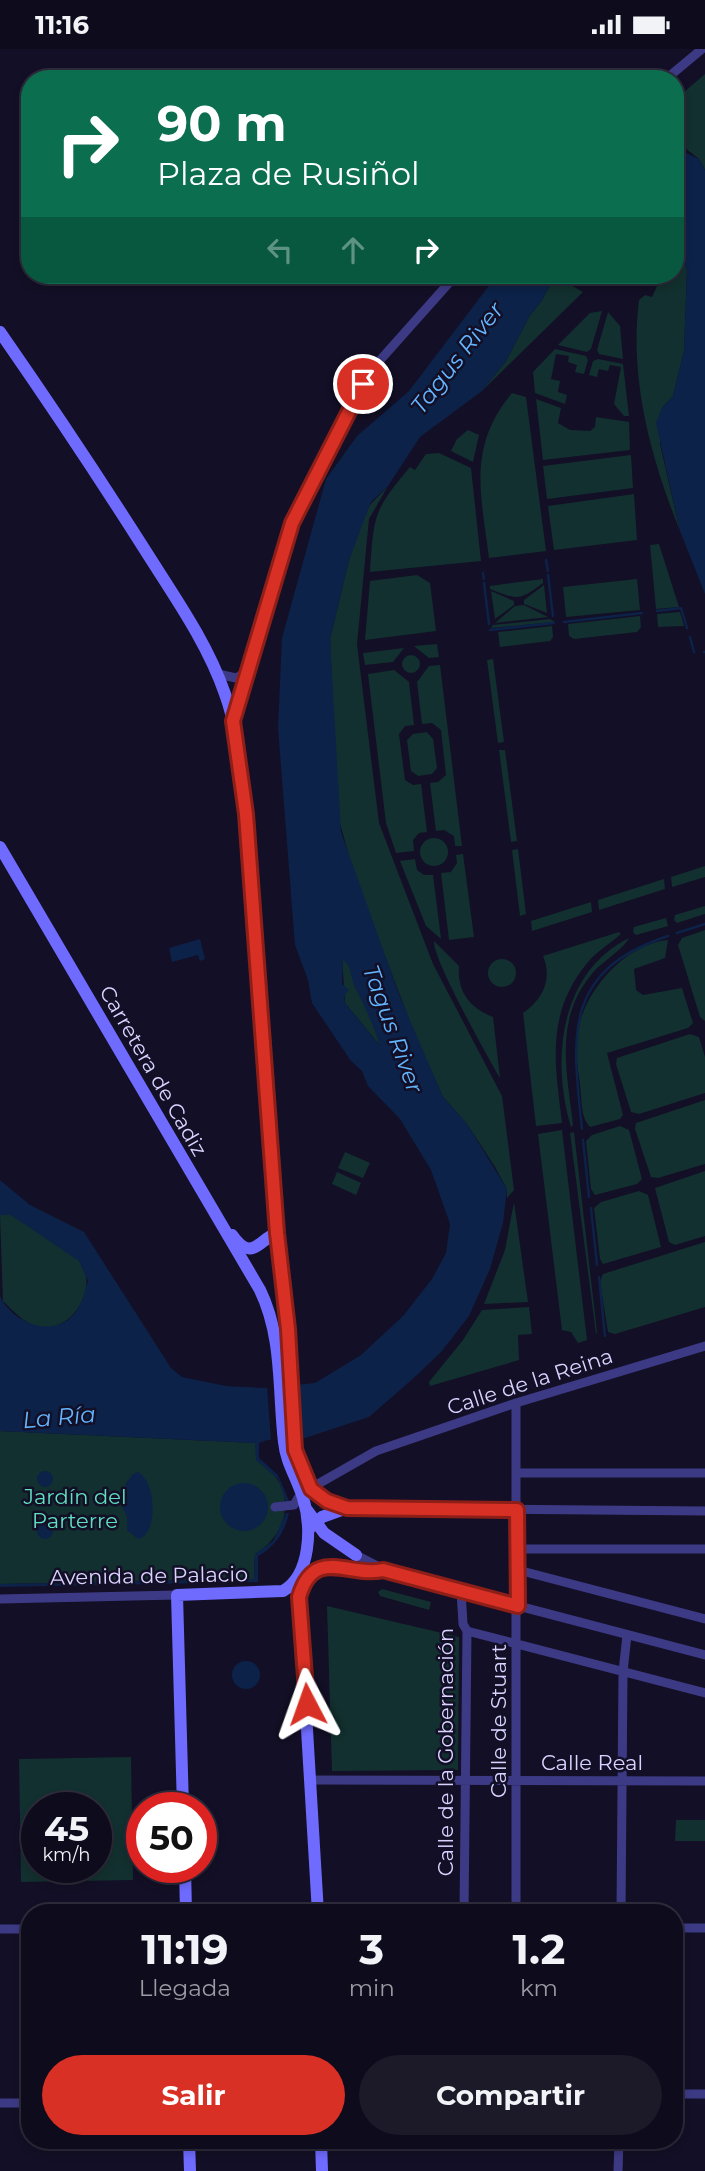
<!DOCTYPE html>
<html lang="es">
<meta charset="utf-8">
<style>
body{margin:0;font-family:Montserrat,sans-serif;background:#1c1929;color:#f1f3f6;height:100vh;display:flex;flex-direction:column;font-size:26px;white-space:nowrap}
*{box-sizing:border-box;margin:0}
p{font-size:23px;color:#9b9ba3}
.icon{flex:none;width:38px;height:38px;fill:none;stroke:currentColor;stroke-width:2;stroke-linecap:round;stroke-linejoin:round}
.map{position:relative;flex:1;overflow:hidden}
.sheet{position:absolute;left:21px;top:1855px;width:662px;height:245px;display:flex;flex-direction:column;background:#0e0b1c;border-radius:28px;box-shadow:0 4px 10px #0003,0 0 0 2px #2e2b3b}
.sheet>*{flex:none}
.guide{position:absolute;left:21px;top:21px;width:663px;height:214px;border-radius:28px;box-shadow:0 4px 10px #0003,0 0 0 2px #2e2b3b;background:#0b6e4f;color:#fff;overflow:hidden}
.speed{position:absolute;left:21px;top:1743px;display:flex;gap:14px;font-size:35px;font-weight:700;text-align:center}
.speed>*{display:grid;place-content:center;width:91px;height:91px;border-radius:50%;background:#0e0b1c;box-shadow:0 4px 10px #0003,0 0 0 2px #2e2b3b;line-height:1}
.speed small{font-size:18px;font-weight:400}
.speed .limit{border:10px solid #d22;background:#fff;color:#111}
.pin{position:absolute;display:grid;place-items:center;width:60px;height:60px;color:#fff;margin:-30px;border:4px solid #fff;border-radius:50%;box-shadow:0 2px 7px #0007}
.me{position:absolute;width:77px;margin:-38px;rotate:356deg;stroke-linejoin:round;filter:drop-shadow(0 0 5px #0008)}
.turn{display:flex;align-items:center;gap:24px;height:147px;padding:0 21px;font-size:32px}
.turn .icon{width:91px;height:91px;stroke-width:2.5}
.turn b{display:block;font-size:49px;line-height:60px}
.lanes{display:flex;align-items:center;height:66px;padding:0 21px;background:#0003;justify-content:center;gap:35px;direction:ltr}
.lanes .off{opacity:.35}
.eta{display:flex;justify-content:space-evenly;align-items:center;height:119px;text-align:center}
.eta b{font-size:42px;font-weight:700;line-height:49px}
.action{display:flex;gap:14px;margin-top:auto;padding:14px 21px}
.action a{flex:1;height:80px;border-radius:42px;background:#d93025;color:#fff;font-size:28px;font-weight:700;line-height:80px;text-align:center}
.action a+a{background:#1c1929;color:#f1f3f6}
.status{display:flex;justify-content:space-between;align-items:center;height:49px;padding:0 35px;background:#0e0b1c;direction:ltr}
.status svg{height:19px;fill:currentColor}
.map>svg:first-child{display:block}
.green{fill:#12302f;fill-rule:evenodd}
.water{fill:#0c2248;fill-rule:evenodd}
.pier{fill:#130f26}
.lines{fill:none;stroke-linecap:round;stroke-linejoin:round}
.stream{stroke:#0c2248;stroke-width:2.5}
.street{stroke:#3d3a85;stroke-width:9}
.secondary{stroke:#6f6bff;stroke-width:12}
.route-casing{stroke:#8d1f18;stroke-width:18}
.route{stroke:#d93025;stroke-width:12}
.labels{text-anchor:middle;stroke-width:5;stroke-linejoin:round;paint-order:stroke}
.street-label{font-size:21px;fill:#d9d4ff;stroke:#130f26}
.park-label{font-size:21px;fill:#5fe0c0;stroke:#130f26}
.water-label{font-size:23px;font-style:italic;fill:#62b6ff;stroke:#130f26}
</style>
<div class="status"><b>11:16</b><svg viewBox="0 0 49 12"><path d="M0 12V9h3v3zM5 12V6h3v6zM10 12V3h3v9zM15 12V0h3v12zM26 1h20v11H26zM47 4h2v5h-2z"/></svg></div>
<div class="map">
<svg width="705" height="2122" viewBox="0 0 705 2122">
<rect width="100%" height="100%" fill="#130f26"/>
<path class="green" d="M705,25V121L699,110L676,92V50Z
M676,192L687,220L684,302L673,347L662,359L660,395L680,482C651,409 629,331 639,251L645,246L652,248L662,226H676Z
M556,226H563L560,230L583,243L482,342L506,312L530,266L540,254Z
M602,262L591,300L587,303L558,296L590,264Z
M608,263L620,277L623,310L599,305L597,301Z
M555,300L586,307L588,311L584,325L575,323L577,316L568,313L569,307L556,305L551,330L560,332L558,343L567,346L565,355L535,344L533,323Z
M598,310L623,315L629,367H624L614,355L621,318L610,316L608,322L599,320L597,328L589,326L593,312Z
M512,344L526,348L546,502L489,509C481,445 467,398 512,344Z
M536,350L561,359L558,374L570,381L590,382L595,378L596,368L629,373L630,401L543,411Z
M468,381L479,386L473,413L451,402L457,390Z
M439,404L471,419L481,512L370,523C374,466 373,462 410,418L415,421L426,405Z
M631,406L633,439L547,450L543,417Z
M388,437L369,470L357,595L379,774L433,915L502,1047L514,1141L507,1149V1140L495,1118L467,1075L443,1048L415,986L354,825L338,767L330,590L349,511L367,459Z
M634,445L637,491L554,501L548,457Z
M659,495L679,558L656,560L650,496Z
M417,526L430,534L436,582L365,591L370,532Z
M543,530V534C519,552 518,551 490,540V537Z
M637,530L640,561L566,568L563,538Z
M544,536L547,564L524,555V551Z
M491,542L514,552V556L495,570Z
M524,556L548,568L495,574L515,557Z
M680,563L684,577L658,578L657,565Z
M640,567L641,578L637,583L574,590L569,587L568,575Z
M550,570L555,573L491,579L493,576Z
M552,577L553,588L550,592L500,598L498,583Z
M437,595L439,608L429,609L414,597Z
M404,599L393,613L365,616L363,604Z
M402 615a9 9 0 1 1 18 0a9 9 0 1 1-18 0Z
M493,610L504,693L498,694L487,611Z
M440,616L462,797H455L454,787L444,781L436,782L430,734L438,733L446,726L441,681L432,674L422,675L417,633L429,617Z
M394,621L409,633L414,676L405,677L399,685L405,731L413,736L421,735L427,783L419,784L413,791L414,802L396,804L386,774L368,625Z
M427,683L433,690L437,719L432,725L418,727L411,722L407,691L413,685Z
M499,701H505L517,792L511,793Z
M420 803a14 14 0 1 1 28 0a14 14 0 1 1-28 0Z
M518,800L526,865L520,867L512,801Z
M463,805L474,888L449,891L441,824L451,823L457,814L456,806Z
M415,810L417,821L424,826H433L441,890L426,877L400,812Z
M705,817V828L672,838L671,828Z
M664,830L665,840L599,861L598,851Z
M591,853L592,863L532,882L531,872Z
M705,857V865L677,874L674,871L675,866Z
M666,869L668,877L636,886L633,883L634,878Z
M705,881V972L700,968L678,896L682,889Z
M619,883L621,885C610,895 597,902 588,913C545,965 555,1014 562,1074L536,1077L523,964C542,951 553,931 543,907Z
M629,889C622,902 601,913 591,926C554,971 567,1023 573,1076L571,1078C551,1012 559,924 629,889Z
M668,891L665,909L634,920L636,941L643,946L682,939L693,974L688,979L607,1004L623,1066L620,1070L590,1078C580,1068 582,1049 580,1036C578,1020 575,1004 577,987C582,944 624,895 668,891Z
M434,892L459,917C457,943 470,959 493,968L500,1029C488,1009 432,908 434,892Z
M342,909L349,915L355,938L366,957L382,999L345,954Z
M488 924a14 14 0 1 1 28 0a14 14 0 1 1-28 0Z
M690,985L699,988L705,1008V1044L639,1065L631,1063L616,1015L617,1009Z
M705,1051V1115L658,1129L651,1128L635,1080L636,1074Z
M620,1077L629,1081L642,1130L637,1135L595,1146L591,1140L586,1092L592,1086Z
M562,1081L587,1291L578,1294L571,1283L562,1281L538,1085Z
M574,1083L597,1283L596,1285L570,1084Z
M345,1103L370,1114L363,1129L338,1119Z
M705,1122V1187L675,1196L669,1193L655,1139Z
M337,1123L361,1134L356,1146L332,1135Z
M639,1142L648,1146L661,1198L603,1215L600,1210L594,1159L601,1153Z
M514,1153L528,1253L484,1255L505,1201Z
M0,1166H11C27,1177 67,1198 79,1212C101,1238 71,1285 38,1278C24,1274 13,1262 3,1252Z
M705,1193V1258L615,1285L608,1283L600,1233L603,1225Z
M529,1258L532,1285L518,1286L519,1311L430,1337L429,1333L463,1291L482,1261Z
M0,1382L256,1394V1411C297,1434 293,1482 255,1505L254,1530L0,1535Z
M382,1540L431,1553L429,1561L380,1547L378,1543Z
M327,1557L459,1588L458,1721L332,1722Z
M131,1708L133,1831L21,1833L19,1710ZM37,1759H96V1818H37Z
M676,1771H705V1792H675Z"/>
<path class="water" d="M676,99L699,110L705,121V545L680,482L656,374L662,359L673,347L684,301L687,221L676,192Z
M497,226H556L540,254L530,266L506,312L482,342L420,388L388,437L371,453L349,511L330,590L341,783L400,948L443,1048L467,1075L507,1140L503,1174L490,1220L469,1267L442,1302L416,1327L369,1368L305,1389L267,1391L259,1394V1409L278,1426L289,1452L286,1453L278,1430L256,1411L255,1394L0,1382V1247C11,1271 46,1288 69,1270C80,1262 84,1245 88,1232L79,1212L11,1166H0V1131L30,1156L84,1183L171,1319L182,1328L226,1337L265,1339L315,1334L361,1306L403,1267L432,1230L446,1204L450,1175L431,1121L400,1070L368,1037L362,1022L351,1012L312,954L308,931L295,896L278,679L282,589L326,430L357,387L409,342ZM343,910C353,919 350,929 356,940C365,958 374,977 380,997L345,954L344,947L349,941L342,935Z
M200,890L205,910L200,912L198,906L172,913L169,899Z
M37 1430a8 8 0 1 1 16 0a8 8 0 1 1-16 0Z
M138,1423C156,1431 159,1486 138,1490L127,1481V1468L122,1457L126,1434L133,1425Z
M220 1458a24 24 0 1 1 48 0a24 24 0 1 1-48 0Z
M286,1464H289C285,1483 275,1498 258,1507V1533L0,1538V1535L254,1530L255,1505L273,1492Z
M37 1482a8 8 0 1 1 16 0a8 8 0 1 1-16 0Z
M232 1626a14 14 0 1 1 28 0a14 14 0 1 1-28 0Z"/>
<path class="pier" d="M299,1335L302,1390L271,1392L267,1337Z"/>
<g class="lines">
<path class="stream" d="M546,511L548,522
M483,524L484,530
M548,526L553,567
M484,534L489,575
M657,562L681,559L687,579
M564,573L642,564
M490,581L554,574
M690,588L694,603
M704,603H705
M677,884L705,875
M582,1080C572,987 562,922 668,887
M583,1091L589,1148
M591,1159L597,1216
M599,1228L605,1287"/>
<path class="street" d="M666,30L702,0
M218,625L236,629L247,623
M234,671L292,474L317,421L374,318L456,226
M516,1354V1864
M517,1424H705
M318,1435L376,1402L516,1354L705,1297
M275,1458L294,1456L298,1449
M366,1459L705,1462
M518,1500H705
M356,1506L389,1523L705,1606
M316,1521C340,1511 360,1527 383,1521
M518,1521L705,1570
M461,1542L463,1575L467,1582L464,1864
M0,1550L177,1546
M467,1582L705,1644
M311,1731L705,1732
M621,1864L623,1623L627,1586
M674,1879H705
M0,1880H30
M674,2045H705
M0,2054H30
M618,2122L619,2091"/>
<path class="secondary" d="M0,283C50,355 98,427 145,501C174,547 207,593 225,645C239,683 241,725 246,765L277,1184L288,1280L295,1401L303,1425L318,1447L347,1459H366
M0,798L260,1241C283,1288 278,1342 284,1393C286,1414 297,1429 303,1449C312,1478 311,1526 283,1542L177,1546L183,1759
M232,1186C252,1214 258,1191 277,1184
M307,1461L324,1484L356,1506
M311,1478L322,1468L347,1459
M316,1521L306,1531L299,1547L318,1864
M185,1818L186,1864
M189,2091L190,2122
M321,2091L322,2122"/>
</g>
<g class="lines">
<defs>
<path id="route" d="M307,1655L299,1548C314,1496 350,1529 383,1521L518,1557L517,1461L347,1459L327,1452L311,1440L295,1401L288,1280L277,1184L246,765L233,672L292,474L363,335"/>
</defs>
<use href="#route" class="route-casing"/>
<use href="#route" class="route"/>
</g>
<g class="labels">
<g class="street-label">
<text transform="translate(153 1022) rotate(60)" y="7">Carretera de Cadiz</text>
<text transform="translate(530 1333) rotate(-18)" y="7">Calle de la Reina</text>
<text transform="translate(149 1527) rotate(-1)" y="7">Avenida de Palacio</text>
<text transform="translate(499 1672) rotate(-90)" y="7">Calle de Stuart</text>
<text transform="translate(446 1703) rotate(-90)" y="7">Calle de la Gobernación</text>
<text x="592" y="1721">Calle Real</text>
</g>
<g class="park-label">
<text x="75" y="1455">Jardín del<tspan x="75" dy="24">Parterre</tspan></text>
</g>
<g class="water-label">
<text transform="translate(457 309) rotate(-52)" y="8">Tagus River</text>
<text transform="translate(393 980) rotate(70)" y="8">Tagus River</text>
<text transform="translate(59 1368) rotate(-5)" y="8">La Ría</text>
</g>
</g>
</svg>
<div class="speed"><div>45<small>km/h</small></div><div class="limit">50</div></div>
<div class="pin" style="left:363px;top:335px;background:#d93025"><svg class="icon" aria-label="arrive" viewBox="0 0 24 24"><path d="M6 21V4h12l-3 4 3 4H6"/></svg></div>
<svg class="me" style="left:307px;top:1655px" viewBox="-20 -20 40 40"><path d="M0-17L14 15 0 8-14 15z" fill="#d93025" stroke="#fff" stroke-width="4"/></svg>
<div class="guide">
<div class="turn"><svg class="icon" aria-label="right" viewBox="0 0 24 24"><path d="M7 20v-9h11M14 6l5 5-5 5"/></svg><div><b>90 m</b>Plaza de Rusiñol</div></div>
<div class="lanes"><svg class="icon off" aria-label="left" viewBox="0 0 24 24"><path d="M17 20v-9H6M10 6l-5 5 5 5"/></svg><svg class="icon off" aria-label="ahead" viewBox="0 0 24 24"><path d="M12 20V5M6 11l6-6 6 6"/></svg><svg class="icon" aria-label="right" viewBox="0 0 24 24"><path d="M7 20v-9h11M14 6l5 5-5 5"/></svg></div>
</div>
<section class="sheet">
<div class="eta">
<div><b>11:19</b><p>Llegada</p></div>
<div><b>3</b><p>min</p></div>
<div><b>1.2</b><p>km</p></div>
</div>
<div class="action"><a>Salir</a><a>Compartir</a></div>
</section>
</div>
